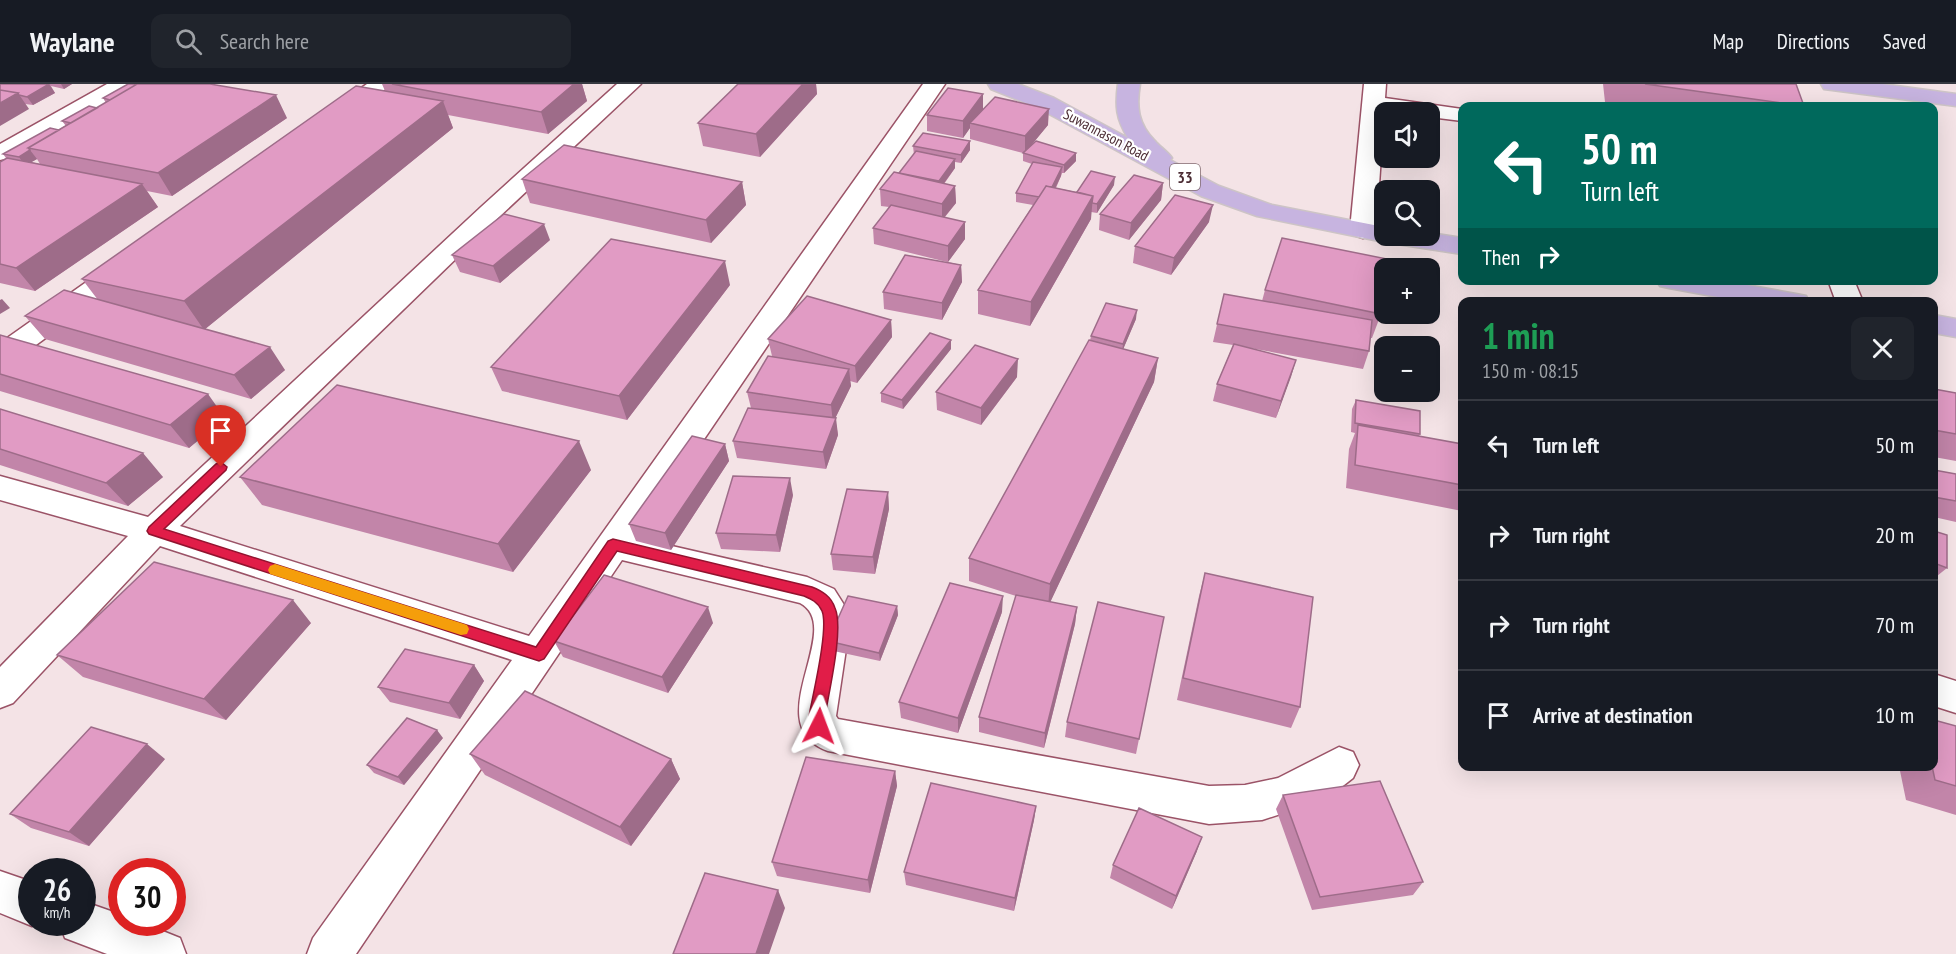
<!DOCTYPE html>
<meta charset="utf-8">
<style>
body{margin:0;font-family:"PT Sans Narrow",sans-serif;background:#20242c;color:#f1f3f6;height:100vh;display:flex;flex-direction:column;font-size:22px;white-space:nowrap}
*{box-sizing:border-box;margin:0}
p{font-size:20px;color:#9ea1a6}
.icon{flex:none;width:33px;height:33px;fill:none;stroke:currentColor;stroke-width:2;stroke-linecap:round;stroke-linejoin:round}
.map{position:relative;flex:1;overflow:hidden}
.panel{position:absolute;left:1458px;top:213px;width:480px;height:474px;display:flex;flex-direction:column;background:#171b24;border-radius:12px;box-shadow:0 6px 24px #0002}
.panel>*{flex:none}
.guide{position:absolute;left:1458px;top:18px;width:480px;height:183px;border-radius:12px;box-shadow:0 6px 24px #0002;background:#00695c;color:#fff;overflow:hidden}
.buttons{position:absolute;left:1374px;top:18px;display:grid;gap:12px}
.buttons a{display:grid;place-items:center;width:66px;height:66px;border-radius:12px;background:#171b24;box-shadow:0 6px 24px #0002;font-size:30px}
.speed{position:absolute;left:18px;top:774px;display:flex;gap:12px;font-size:30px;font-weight:700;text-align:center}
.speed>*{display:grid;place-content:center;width:78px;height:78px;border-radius:50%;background:#171b24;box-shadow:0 6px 24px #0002;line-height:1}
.speed small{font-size:15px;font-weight:400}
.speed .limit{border:9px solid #d22;background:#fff;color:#111}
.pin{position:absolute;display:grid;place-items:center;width:51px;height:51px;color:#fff;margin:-62px -26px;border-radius:50% 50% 50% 0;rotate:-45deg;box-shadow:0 0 6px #0007}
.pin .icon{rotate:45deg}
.me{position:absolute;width:66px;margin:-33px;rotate:3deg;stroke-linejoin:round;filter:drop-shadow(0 0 4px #0008)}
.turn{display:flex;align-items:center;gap:21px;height:126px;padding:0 24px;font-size:27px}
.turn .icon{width:78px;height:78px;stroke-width:2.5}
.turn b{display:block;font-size:42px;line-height:51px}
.then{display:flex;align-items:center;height:57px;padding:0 24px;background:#0003;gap:12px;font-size:22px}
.round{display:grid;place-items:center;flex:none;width:63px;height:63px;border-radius:12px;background:#20242c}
.summary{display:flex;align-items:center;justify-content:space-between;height:102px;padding:0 24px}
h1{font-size:36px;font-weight:800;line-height:45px;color:#1e9e55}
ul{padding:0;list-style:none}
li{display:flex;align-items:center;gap:18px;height:90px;padding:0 24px;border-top:2px solid #363941}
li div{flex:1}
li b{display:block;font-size:22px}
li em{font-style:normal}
header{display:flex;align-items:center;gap:36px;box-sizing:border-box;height:84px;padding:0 30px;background:#171b24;border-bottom:2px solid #363941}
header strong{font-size:28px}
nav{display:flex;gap:33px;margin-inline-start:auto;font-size:21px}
.search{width:420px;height:54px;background:#20242c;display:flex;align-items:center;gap:15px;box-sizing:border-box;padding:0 21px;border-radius:12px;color:#9ea1a6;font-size:22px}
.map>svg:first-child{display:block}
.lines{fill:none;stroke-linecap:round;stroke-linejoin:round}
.minor-casing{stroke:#9b5367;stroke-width:3}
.major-casing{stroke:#cdc4c6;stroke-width:3}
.minor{fill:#fff;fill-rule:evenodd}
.major{fill:#c7b4e0;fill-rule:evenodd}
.wall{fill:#c285a9;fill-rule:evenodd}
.shaded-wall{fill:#9e6c89}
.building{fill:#e19bc4;stroke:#9e6c89;stroke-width:1.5}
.route{fill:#e11d48;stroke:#92132f;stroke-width:1.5}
.slow{fill:#f59e0b}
.labels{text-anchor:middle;stroke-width:4.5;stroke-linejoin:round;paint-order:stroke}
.far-street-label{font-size:15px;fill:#4b2b33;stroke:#fff}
.shield{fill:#fff;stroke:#816b70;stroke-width:1.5}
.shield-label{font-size:16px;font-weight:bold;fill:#4b2b33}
</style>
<header>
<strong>Waylane</strong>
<div class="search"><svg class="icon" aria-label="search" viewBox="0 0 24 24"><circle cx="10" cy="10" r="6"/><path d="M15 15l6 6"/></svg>Search here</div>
<nav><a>Map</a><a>Directions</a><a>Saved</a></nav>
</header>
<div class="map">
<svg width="1956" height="870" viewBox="0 0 1956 870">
<rect width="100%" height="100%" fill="#f4e3e6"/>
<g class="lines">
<defs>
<path id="minor" d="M107,0H134L131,5L8,74L0,76V60Z
M367,0H392L344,37L336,39L328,37L325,32L328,27Z
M617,0H641L499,133L180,442L529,552L923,0H945L637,454L807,493L834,505L846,524L849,545L836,632L838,635L1209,702L1245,701L1278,694L1339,663L1353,668L1359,681L1353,694L1339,705L1308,721L1262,736L1209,740L828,667C756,641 847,544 800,519L622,476L356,870H307L313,854L512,576L160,462L13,619L0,624V583L128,452L0,416V392L148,433L481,123Z
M1364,0H1386L1385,14L1462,25V37L1430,33V28L1384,27L1376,146L1372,151L1363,154L1354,151L1350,146Z
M128,173L137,175L141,181L137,187L10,280L0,282V259L119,175Z
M1828,196H1854L1863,218H1836Z
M1934,590L1956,597V629L1934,622Z
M0,787L32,798V838H39L32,842L0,829Z
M82,817L122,831V838H140L180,854L186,870H107L65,854L59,838H82Z"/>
<path id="major" d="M988,0H1018L1054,14L1128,54C1116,35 1115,22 1118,0H1140C1136,23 1138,40 1155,57C1160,63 1167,67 1172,74L1170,76L1219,102L1272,121L1384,143V152H1430V149L1462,154V170L1384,158L1257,132L1201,112L1038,24L991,5Z
M1821,0H1882L1956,10V22L1832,6L1824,5Z
M1656,196H1719L1796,210L1806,212L1809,218H1745L1669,204L1660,202Z
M1934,231L1956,235V253L1934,249Z"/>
</defs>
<use href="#minor" class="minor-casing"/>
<use href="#major" class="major-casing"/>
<use href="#minor" class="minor"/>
<use href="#major" class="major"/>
</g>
<path class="wall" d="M0,0H72L64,5L51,2L55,9L33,21L25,20L29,25Z
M382,0H582L587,17L548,50L448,31L453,44L205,245L285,286L251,315L45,255L25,232L98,216L82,195L385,7Z
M738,0H816L817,10L760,73L703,62L698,39Z
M1603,0H1796L1804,22H1637L1605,18Z
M103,14L287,34L172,112L147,107L158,123L35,207L0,199V78L6,74L3,70L59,46L66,42L62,37L97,24L106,19ZM37,75L40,80L31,78Z
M983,25L1048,41L1032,60L1076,69V77L1064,89H1062L1061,92L1056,104L1077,108L1114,101L1097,129L1091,128V135L1030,242L978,230V206L1033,121L1016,118V109L1032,80L1023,77V69L970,55V44L963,54L927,47V31Z
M970,57V66L961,79L955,78V84L944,100L955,102L956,119L945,133L965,155L948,178L961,181L962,198L942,236L884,225L883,208L947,178L874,160L873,144L889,123L881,122L880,105L899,89L914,71L913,62Z
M522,95L742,98L746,121L711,159L530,119Z
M1163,99L1161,116L1129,156L1099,146L1100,130Z
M1209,138L1171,191L1133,179L1135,162Z
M550,156L500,199L460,188L452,171Z
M730,201L627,336L502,307L491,283Z
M1265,206L1381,230L1372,254H1370L1369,267L1363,285L1250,264L1296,276L1276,334L1213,317L1217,300L1233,261L1213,258L1224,210L1262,217Z
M1136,235L1123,265L1158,274L1154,298L1050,518L1077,523L1075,540L1044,664L979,648V633L1016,512L969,497V474L1090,257L1091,252Z
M891,236L892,253L857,299L850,297L851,302L835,334L838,351L826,385L737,374L733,357L751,324L747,308L772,272L768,255Z
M0,251L225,334L189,364L0,307Z
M951,265L903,325L881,318V309Z
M1017,293L981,341L937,326L936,308Z
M1934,305L1956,309V377L1934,373Z
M1356,316L1420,350L1419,352L1462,360V427L1346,404L1349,365L1355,349L1351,348L1352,325Z
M0,325L163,393L128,422L0,381Z
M725,360L729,377L671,466L636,457L629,440Z
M591,386L513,488L262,421L240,393Z
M1934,386L1956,390V438L1934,433Z
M888,408L889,425L875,490L833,486L831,470Z
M793,411L780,468L721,465L716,449Z
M1934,447L1947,484L1937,492L1934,491Z
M1205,489L1300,623L1291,644L1177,616L1199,512Z
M897,522L898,531L880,577L829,566L828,557Z
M1002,528L958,649L901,634L899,618Z
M311,539L226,636L83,593L57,571Z
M713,539L668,609L563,573L554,557Z
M474,581L484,597L460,635L390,618L378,603Z
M1067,638L1139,655L1136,670L1065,653Z
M1956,642V731L1906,716L1899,682H1934Z
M443,654L404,701L374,689L367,681Z
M470,670L671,675L680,695L631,762L485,691Z
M165,675L89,762L31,744L10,730Z
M895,687L897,702L870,809L777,792L772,778Z
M1283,711L1423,798L1413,811L1312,826L1276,725Z
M1036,722L1034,736L1014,827L906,801L904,788Z
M1197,767L1172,825L1110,794L1113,781Z"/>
<path class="shaded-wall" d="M49,0L55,9L33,21L27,13Z
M61,0H72L64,5Z
M574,0H582L587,17L548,50L541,28Z
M803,0H816L817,10L760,73L756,50Z
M18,9L29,25L0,42V19Z
M983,10V26L970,39V44L963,54V37Z
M276,11L287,34L172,112L158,89Z
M443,17L453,44L204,246L184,217Z
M1049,25L1048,41L1025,69V52Z
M970,57V66L961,79V71Z
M30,66L37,75L25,82L19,73Z
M1076,69V77L1064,89V81Z
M955,75V84L939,106V97Z
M1062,83L1061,92L1046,123L1047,114Z
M1115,93L1114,101L1097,129V120Z
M742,98L746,121L711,159L706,136Z
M1163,99L1161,116L1129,156L1131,139Z
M142,100L158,123L35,207L16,184Z
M955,102L956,119L942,136V120Z
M1093,112L1091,135L1030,242L1031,218Z
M1213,121L1209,138L1171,191L1174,174Z
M965,138V155L948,178V162Z
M544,140L550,156L500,199L493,182Z
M725,177L730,201L627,336L619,312Z
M961,181L962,198L942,236V219Z
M2,215L10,224L0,230V216Z
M1137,226L1136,235L1122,268L1123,260Z
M891,236L892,253L857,299L855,282Z
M951,256V265L903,325L902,316Z
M270,263L285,286L251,315L234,291Z
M1158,274L1154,298L1048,523L1050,500Z
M1018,275L1017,293L981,341V324Z
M1296,276L1291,293L1276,334L1281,317Z
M849,285L851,302L833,339L831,321Z
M208,310L225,334L189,364L170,341Z
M836,334L838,351L826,385L823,368Z
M579,357L591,386L513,488L498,460Z
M725,360L729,377L671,466L665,449Z
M143,369L163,393L128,422L106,399Z
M790,394L793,411L780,468L776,451Z
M888,408L889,425L875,490L873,473Z
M1003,512L1002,528L958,649V634Z
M293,516L311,539L226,636L204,615Z
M897,522L898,531L880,577L879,569Z
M708,523L713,539L668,609L662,593Z
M1077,523L1075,540L1044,664L1045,649Z
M474,581L484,597L460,635L449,619Z
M437,646L443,654L404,701L398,693Z
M147,660L165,675L89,762L69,748Z
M671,675L680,695L631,762L620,743Z
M895,687L897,702L870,809L868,796Z
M1036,722L1034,736L1014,827L1015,814Z
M1202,753L1197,767L1172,825L1176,812Z
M778,806L785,824L769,870H756Z"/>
<path class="building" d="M0,0H49L27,13L19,11L18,9L0,6Z
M128,0H137L110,16L103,14Z
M137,0H210L276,11L158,89L28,64Z
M392,0H574L541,28Z
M738,0H803L756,50L698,39Z
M1645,0H1796L1804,22Z
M356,2L443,17L184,217L82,195Z
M948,4L983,10L963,37L927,31Z
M0,6L18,9L0,19Z
M995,13L1049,25L1025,52L970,39Z
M89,22L97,24L71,39L62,37Z
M50,44L59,46L28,64L30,66L19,73L3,70Z
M923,49L970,57L961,71L913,62Z
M1036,57L1076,69L1064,81L1023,69Z
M564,61L742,98L706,136L522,95Z
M916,67L955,75L939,97L899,89Z
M7,74L142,100L16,184L0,180V78Z
M1033,78L1062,83L1052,103L1046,102L1039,113L1016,109Z
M1091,87L1115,93L1097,120L1092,119L1093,112L1077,108Z
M894,88L955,102L942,120L880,105Z
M1134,91L1163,99L1131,139L1100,130Z
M1046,102L1093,112L1031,218L978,206Z
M1175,111L1213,121L1174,174L1135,162Z
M891,121L965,138L948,162L873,144Z
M504,130L544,140L493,182L452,171Z
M1282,154L1392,176L1390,184H1384V212L1381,230L1265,206Z
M611,155L725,177L619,312L491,283Z
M905,171L961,181L942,219L883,208Z
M64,206L270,263L234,291L25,232Z
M1224,210L1372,236L1369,267L1217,240Z
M807,212L891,236L855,282L768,255Z
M1106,219L1137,226L1123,260L1091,252Z
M930,249L951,256L902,316L881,309Z
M0,251L208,310L170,341L0,290Z
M1089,256L1158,274L1050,500L969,474Z
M1234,260L1296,276L1281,317L1217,300Z
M975,261L1018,275L981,324L936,308Z
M768,272L849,285L831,321L747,308Z
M337,301L579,357L498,460L240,393Z
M1934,305L1956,309V350L1934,346Z
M1356,316L1420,327V350L1355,339Z
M748,324L836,334L823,368L733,357Z
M0,325L143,369L106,399L0,365Z
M1358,341L1462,360V401L1355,381Z
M692,352L725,360L665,449L629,440Z
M1934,386L1956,390V417L1934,413Z
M733,392L790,394L776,451L716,449Z
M847,405L888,408L873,473L831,470Z
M1934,447L1947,451V484L1934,479Z
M154,478L293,516L204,615L57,571Z
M1205,489L1313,513L1300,623L1183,594Z
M604,491L708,523L662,593L554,557Z
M950,499L1003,512L958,634L899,618Z
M1016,511L1077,523L1045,649L979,633Z
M848,512L897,522L879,569L828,557Z
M1098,518L1164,533L1139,655L1067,638Z
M405,565L474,581L449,619L378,603Z
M525,607L671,675L620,743L470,670Z
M407,634L437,646L398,693L367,681Z
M1934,636L1956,642V702L1935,696L1932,682H1934Z
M91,643L147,660L69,748L10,730Z
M806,673L895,687L868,796L772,778Z
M1380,697L1423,798L1320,813L1283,711Z
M931,699L1036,722L1015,814L904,788Z
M1139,724L1202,753L1176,812L1113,781Z
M705,789L778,806L756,870H673Z"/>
<path class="route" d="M221,378L227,383L226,386L164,445L536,563L608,457L613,455L812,503C822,507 831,512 835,524C844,545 829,607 825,632L827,642L824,647L819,649L813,647L809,632C813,610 829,544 822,527C818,518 811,515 804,512L617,467L544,575L539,577L149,450L147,447L149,443L216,380Z"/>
<path class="slow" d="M275,480L461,539L467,541L469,545L467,550L461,551L270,490L268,486L270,482Z"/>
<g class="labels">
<g class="far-street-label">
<text transform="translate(1106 51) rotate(28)" y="5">Suwannason Road</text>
</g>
<rect class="shield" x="1170" y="80" width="30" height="26" rx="4.5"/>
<g class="shield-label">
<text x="1185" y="99">33</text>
</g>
</g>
</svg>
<div class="buttons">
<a><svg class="icon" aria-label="sound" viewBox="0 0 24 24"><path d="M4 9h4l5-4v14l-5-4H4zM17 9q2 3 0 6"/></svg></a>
<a><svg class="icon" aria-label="search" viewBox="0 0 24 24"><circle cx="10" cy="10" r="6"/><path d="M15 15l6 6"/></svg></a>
<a>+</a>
<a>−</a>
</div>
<div class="speed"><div>26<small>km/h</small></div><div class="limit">30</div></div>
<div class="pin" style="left:221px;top:383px;background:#d93025"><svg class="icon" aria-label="arrive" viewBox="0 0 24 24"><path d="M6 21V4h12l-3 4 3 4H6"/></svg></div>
<svg class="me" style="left:819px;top:642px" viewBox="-20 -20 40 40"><path d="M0-17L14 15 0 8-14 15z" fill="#e11d48" stroke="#fff" stroke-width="4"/></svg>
<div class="guide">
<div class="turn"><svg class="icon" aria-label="left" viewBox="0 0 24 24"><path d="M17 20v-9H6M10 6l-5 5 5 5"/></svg><div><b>50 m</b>Turn left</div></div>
<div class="then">Then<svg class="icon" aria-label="right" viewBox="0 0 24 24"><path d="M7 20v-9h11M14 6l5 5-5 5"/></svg></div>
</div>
<section class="panel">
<div class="summary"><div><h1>1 min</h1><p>150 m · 08:15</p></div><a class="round"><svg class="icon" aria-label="close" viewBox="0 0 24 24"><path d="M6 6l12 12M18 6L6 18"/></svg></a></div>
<ul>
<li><svg class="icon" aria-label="left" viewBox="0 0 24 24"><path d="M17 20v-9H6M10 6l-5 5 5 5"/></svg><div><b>Turn left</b></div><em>50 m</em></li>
<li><svg class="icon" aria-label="right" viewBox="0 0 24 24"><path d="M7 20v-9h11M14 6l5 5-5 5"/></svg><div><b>Turn right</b></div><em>20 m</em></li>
<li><svg class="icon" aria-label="right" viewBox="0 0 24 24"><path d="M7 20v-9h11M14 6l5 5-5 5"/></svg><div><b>Turn right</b></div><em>70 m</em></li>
<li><svg class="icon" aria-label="arrive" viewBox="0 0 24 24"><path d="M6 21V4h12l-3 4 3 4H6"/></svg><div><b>Arrive at destination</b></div><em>10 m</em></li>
</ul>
</section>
</div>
